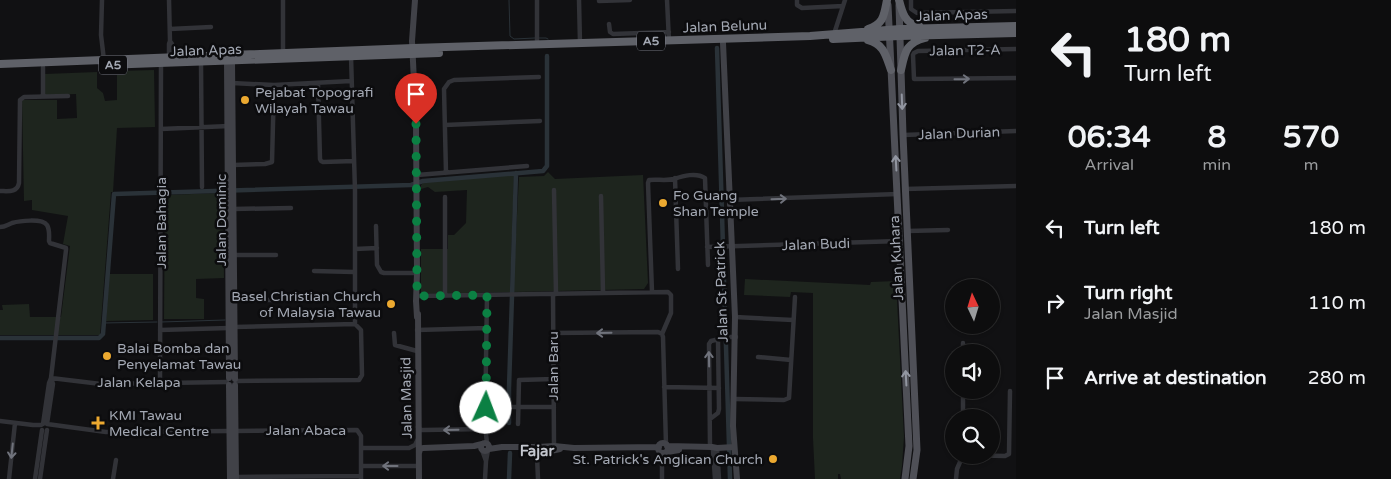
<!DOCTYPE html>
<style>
body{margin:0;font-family:"Varela Round",sans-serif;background:#1b1b1c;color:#f1f3f6;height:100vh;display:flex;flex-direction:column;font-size:19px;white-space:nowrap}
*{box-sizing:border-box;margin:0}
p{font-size:16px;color:#9a9c9e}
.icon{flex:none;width:28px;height:28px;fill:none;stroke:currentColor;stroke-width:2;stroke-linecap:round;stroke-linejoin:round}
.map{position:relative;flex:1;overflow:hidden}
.details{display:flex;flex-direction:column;background:#0d0d0e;width:375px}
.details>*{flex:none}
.hud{background:#0d0d0e;color:#f1f3f6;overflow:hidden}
.needle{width:32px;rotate:356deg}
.buttons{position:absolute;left:945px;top:279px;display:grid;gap:10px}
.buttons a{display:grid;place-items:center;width:55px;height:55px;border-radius:50%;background:#0d0d0e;box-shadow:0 1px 4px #0004,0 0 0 1px #2d2d2e;font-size:25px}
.pin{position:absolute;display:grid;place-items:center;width:42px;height:42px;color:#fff;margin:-51px -21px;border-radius:50% 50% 50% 0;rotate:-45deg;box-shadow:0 0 5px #0007}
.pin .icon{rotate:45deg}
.me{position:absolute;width:55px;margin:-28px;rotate:2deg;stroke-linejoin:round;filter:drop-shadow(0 0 4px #0008)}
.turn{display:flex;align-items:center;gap:18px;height:105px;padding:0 25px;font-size:22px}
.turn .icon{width:65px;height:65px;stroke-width:2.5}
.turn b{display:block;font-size:35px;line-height:42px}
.eta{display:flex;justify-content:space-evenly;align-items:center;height:85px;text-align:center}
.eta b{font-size:30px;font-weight:700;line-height:35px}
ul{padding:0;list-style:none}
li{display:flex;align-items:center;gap:15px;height:75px;padding:0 25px}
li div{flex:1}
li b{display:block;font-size:19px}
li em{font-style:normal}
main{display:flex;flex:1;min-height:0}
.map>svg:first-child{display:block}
.green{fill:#1e251e}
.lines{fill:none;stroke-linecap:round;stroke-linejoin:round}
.stream{stroke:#2a3238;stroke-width:1}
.canal{stroke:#2a3238;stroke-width:4.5}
.street{stroke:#323338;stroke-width:4.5}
.secondary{stroke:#414248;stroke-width:6}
.primary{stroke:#4f5057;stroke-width:7}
.highway{stroke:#5f6168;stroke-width:8}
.oneway{stroke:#70737c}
.oneway2{stroke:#9296a1}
.route{stroke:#0b8043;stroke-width:9;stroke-dasharray:0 16.2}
.poi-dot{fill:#eca930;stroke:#0c0c0e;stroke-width:2}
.labels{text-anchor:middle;stroke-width:5;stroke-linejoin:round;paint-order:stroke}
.shield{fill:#0c0c0e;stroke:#767982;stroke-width:1}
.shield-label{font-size:12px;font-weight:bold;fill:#a3a8b3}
.street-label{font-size:14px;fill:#a3a8b3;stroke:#0c0c0e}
.poi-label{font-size:14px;fill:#a3a8b3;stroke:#0c0c0e;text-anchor:start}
.neighbourhood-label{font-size:15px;font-weight:bold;fill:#c4c7cf;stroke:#0c0c0e}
</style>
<main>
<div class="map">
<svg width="1016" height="479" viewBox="0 0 1016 479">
<rect width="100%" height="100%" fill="#111113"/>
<path class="green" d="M154,70L155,127L117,128L113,192H111L100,335H0V310H3L2,305L29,304L30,317H61L70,246L63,244L68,216L32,210V200L24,201L22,100H57V119L77,118L76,94L45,95V74L97,72V88L103,93L105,101L117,100V71Z
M548,172L555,179L643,175L648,283L644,289L513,292L519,177L544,176Z
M514,175L510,292L421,294V249H448V235H454L466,223L467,190L435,192L428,187L421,189V185L424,182Z
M222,193L223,194L224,278L196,279V298L204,299V319H164L165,195Z
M109,274H153V320L106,321Z
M745,279L870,285L871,282L896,281L904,437L902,466L900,479H841L840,474H838V479H815L813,438V293L791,292L790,297L744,295Z"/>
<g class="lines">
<path class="stream" d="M509,0L510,36L514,39L535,38
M539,38H546L548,39
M161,322L225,320
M103,323L157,322"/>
<path class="canal" d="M717,48L730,479
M0,338H99L103,334L114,194L411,185L423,181L543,171L547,166V56
M509,423V388L516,173
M509,479L510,453"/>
<path class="street" d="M102,0L101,35L104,60
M537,0V44
M579,0L580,43
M667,0L669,41
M797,0V5L802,8L843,6
M911,0V9L917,13L1016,11
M599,1L630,0
M609,24L610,32L613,34L669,32
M170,29L211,27
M834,34L845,0
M170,41L172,44L173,57
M1016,49L918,51L914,53L913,55L914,79L1016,78
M283,53V0
M351,56L355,191V324
M169,57V44L170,41L169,0
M201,63L202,187
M43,67V96
M232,83L274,85L351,81
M318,83L320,159L321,161L323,162L354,161
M445,125L540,121
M161,129L229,126
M903,135L1016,131
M233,165L265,164L272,162L274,85
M446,173L444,89L449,82L454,80L539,77
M417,175L527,166
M675,178L678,269
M905,189L1016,186
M554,190L556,294
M0,191C8,191 17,193 19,183L20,100L24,97L68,96
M601,196L603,293
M730,200L898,194
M233,209L291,208
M376,226L377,265L381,272L384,273H417
M0,227C5,227 7,225 12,223C19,221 42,218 47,225C50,230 49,236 49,241L50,243L66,248V250L51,378L53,384L47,424L106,432L229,431
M907,231L948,230
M707,247L900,241
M355,249L377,248
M234,255H276
M314,271L354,272
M652,292L648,183L649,180C657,179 666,181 674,179C683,176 696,172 705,178L708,265
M553,294L554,446
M418,296L668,292L671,295V313L662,334
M445,296V197
M234,300H293
M735,317L793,320
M234,327L355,324L361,330L362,375L359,380L236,381
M160,330L229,328
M417,330L487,328
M394,333L395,345L417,351
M553,333L658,332L662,334
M662,334L663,337L666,445
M963,343V352
M758,357L791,360
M51,378L101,384L227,382
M160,382L161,64
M664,387L719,388
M963,390V418
M734,399L784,400L789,398L795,297
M486,407H554
M710,419L718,413L719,409L718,340
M0,421L33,425H41
M43,424L49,383L51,378
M518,424L519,380L554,379
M418,427L421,430H424L485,429
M235,431L357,430L361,436V479
M487,443L485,425L487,295
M710,447L709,344L711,341L728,337H736
M361,448H409L415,445L418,439
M717,448L719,479
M482,450L486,461
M713,450L715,479
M660,452L662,456V479
M963,455L1005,456L1009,454L1010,391
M537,456L538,479
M361,466H419
M236,477L361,476
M9,479L15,423
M35,479L42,430
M40,479L47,430
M113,479L116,460
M485,479L486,461L488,450
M956,479L957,469L963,455"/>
<path class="secondary" d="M415,0L412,41L416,123L417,273L416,301L417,317
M723,43L735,317L733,426L737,479
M232,61L235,379
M227,62L229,378
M418,314L419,479
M229,385L230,479
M235,385L236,479
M481 447a4 4 0 1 1 8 0a4 4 0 1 1-8 0Z
M658 448a5 5 0 1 1 10 0a5 5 0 1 1-10 0Z
M667,446L712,447L717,448L734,447
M532.5 451a4.5 4.5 0 1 1 9 0a4.5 4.5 0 1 1-9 0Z
M539,447L554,446L574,448L659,447
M489,449L502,447H535
M667,452L679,450
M419,453L420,449L423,448L474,446L482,444
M541,453L560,449"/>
<path class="primary" d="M888,5L909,446L905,479
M899,5L903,135L917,450L913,479"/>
<path class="highway" d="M899,0C902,12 905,24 919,26
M868,29C884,24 884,15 887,0
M833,39L900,36L1016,33
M868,40C884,44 886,56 891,70
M0,64L413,48L810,36L900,29L1016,26
M104,65L439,53
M901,70C905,52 906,43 925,38"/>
</g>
<defs><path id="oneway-shaft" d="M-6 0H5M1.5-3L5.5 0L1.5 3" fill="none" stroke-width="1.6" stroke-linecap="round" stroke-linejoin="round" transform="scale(1.25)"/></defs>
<g class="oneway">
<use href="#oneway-shaft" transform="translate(962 79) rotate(-1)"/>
<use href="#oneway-shaft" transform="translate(779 199) rotate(-2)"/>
<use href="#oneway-shaft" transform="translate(604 333) rotate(179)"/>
<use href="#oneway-shaft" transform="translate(709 359) rotate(-91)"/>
<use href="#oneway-shaft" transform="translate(451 430) rotate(179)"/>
<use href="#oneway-shaft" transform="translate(12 451) rotate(96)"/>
<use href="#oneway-shaft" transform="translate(390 466) rotate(180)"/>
</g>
<g class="oneway2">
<use href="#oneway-shaft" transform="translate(902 102) rotate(88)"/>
<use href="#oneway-shaft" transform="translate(896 163) rotate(-93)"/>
<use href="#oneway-shaft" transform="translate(906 378) rotate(-93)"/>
</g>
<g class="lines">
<path class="route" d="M416,124L417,288L418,296L487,295L486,408"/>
</g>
<g class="poi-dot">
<circle cx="245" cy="100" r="5"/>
<circle cx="663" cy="203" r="5"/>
<circle cx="391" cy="304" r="5"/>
<circle cx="107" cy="356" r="5"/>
<path d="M95.5 415.5h5v5h5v5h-5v5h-5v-5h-5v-5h5z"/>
<circle cx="773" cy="459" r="5"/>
</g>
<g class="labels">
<g class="shield">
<rect x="637" y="31.5" width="28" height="19" rx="4"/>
<rect x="99" y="55.5" width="28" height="19" rx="4"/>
</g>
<g class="shield-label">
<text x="651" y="45">A5</text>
<text x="113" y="69">A5</text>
</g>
<g class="street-label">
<text transform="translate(952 15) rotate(-2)" y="5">Jalan Apas</text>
<text transform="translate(725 26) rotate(-2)" y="5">Jalan Belunu</text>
<text transform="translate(206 50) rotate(-2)" y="5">Jalan Apas</text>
<text transform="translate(965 50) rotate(-1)" y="5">Jalan T2-A</text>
<text transform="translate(959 133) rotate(-2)" y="5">Jalan Durian</text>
<text transform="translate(221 220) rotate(-90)" y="5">Jalan Dominic</text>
<text transform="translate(161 223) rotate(-90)" y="5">Jalan Bahagia</text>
<text transform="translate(816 244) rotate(-2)" y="5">Jalan Budi</text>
<text transform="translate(896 258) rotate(-93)" y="5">Jalan Kuhara</text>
<text transform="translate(721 292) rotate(-92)" y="5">Jalan St Patrick</text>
<text transform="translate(553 366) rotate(-90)" y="5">Jalan Baru</text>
<text x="139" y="387">Jalan Kelapa</text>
<text transform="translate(406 398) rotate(-91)" y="5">Jalan Masjid</text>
<text x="306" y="435">Jalan Abaca</text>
</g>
<g class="poi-label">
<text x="255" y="97">Pejabat Topografi<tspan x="255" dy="16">Wilayah Tawau</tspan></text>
<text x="673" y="200">Fo Guang<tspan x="673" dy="16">Shan Temple</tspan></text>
<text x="381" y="301" text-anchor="end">Basel Christian Church<tspan x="381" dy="16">of Malaysia Tawau</tspan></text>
<text x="117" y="353">Balai Bomba dan<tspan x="117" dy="16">Penyelamat Tawau</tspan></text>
<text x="109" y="420">KMI Tawau<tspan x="109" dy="16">Medical Centre</tspan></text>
<text x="763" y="464" text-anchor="end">St. Patrick's Anglican Church</text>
</g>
<g class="neighbourhood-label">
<text x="537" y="456">Fajar</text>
</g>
</g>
</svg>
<div class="buttons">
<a><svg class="needle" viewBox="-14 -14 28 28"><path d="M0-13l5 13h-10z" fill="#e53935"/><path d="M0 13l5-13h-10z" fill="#9a9c9e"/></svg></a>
<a><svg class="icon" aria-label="sound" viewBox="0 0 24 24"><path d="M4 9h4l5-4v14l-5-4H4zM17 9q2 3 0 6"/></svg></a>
<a><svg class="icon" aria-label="search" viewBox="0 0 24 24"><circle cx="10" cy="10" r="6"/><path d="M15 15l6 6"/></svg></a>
</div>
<div class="pin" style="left:416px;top:124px;background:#d93025"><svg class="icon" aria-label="arrive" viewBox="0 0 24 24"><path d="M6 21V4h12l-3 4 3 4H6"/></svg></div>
<svg class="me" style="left:486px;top:408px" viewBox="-20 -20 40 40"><circle r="19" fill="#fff"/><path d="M0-13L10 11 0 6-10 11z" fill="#0b8043"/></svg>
</div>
<section class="details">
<div class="hud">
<div class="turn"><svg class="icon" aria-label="left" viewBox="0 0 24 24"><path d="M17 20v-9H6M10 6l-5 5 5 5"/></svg><div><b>180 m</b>Turn left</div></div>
</div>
<div class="eta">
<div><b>06:34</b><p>Arrival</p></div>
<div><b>8</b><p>min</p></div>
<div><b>570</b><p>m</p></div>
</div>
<ul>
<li><svg class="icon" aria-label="left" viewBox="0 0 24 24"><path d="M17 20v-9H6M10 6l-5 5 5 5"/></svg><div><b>Turn left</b></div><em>180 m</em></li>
<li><svg class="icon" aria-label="right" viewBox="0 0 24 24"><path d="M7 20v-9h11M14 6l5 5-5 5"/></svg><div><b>Turn right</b><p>Jalan Masjid</p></div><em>110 m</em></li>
<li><svg class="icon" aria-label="arrive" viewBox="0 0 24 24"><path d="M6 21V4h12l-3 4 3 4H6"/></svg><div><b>Arrive at destination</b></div><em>280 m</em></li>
</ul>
</section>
</main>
